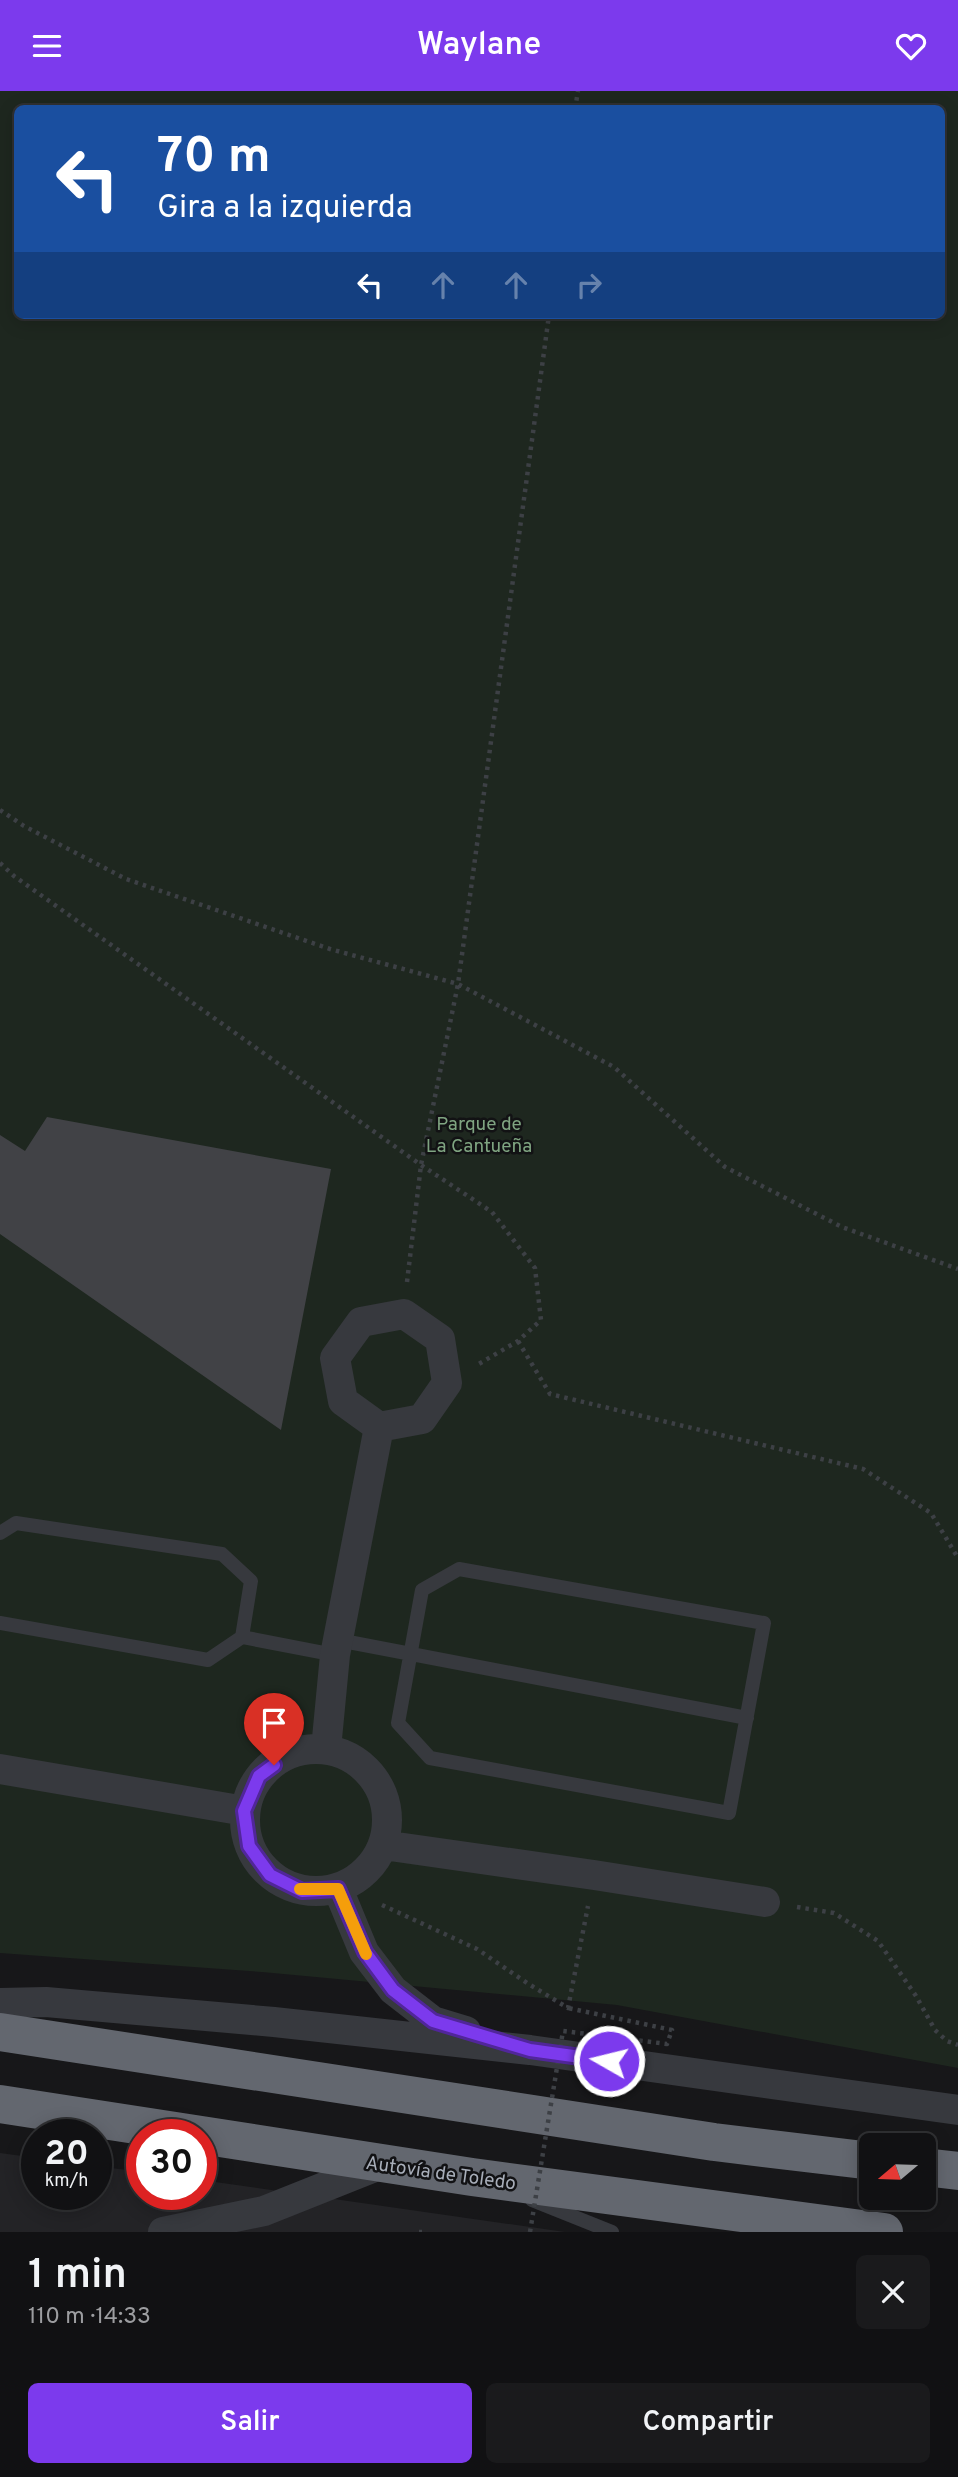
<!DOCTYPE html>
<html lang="es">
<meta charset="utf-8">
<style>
body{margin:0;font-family:Overpass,sans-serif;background:#1a1a1c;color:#f1f3f6;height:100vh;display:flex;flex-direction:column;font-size:26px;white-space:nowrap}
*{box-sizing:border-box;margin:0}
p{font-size:23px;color:#9c9da0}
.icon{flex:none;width:38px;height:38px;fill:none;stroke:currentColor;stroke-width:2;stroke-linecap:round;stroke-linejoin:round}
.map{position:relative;height:2141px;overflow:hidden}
.details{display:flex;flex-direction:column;background:#111113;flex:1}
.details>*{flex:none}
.hud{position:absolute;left:14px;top:14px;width:931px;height:214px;border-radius:10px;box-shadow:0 4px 18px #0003,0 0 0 2px #303133;background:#1a4fa0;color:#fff;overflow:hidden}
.needle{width:46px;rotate:251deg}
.tools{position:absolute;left:859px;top:2042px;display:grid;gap:14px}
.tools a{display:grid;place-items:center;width:77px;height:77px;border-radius:10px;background:#111113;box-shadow:0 4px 18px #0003,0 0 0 2px #303133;font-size:35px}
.speed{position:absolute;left:21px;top:2028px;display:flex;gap:14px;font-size:35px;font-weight:700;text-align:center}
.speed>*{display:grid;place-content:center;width:91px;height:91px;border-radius:50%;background:#111113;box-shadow:0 4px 18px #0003,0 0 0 2px #303133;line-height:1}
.speed small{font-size:18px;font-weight:400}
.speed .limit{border:10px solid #d22;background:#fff;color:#111}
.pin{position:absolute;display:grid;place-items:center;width:60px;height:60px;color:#fff;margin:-72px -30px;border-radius:50% 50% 50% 0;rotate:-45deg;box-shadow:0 0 7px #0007}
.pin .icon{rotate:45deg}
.me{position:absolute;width:77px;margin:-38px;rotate:278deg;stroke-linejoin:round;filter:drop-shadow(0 0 5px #0008)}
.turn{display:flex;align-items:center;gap:24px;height:147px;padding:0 28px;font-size:32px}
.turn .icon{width:91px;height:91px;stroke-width:2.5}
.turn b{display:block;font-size:49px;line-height:60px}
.lanes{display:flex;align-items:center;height:66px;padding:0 28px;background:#0003;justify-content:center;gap:35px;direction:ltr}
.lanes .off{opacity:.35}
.round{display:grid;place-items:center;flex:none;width:74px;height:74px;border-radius:10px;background:#1a1a1c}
.overview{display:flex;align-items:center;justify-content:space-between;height:119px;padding:0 28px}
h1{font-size:42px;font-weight:600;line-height:52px}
.cta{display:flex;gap:14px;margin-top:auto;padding:14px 28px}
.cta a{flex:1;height:80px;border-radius:10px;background:#7c3aed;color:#fff;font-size:28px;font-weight:600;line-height:80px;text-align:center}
.cta a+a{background:#1a1a1c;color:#f1f3f6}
header{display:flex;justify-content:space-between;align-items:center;height:91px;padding:0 28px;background:#7c3aed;color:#fff;font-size:32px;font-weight:600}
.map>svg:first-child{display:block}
.built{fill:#232326}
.green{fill:#1e271f;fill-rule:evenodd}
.building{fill:#414246}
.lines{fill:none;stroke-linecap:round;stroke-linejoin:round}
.path{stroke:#3d4045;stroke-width:4.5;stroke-dasharray:3.5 5;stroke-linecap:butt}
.service{stroke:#37393e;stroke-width:14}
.minor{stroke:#37393e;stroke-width:30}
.motorway{stroke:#63676f;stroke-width:38}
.path-bridge{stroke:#3d4045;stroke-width:4.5;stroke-dasharray:3.5 5;stroke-linecap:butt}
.route-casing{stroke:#51269a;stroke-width:18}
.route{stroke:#7c3aed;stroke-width:12}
.slow{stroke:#f59e0b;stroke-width:12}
.labels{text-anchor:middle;stroke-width:5;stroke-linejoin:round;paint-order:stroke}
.park-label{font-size:19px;fill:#7fa481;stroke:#121214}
.street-label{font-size:19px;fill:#a8aeb9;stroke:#121214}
</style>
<header><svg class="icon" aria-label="menu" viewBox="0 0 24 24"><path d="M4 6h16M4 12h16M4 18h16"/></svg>Waylane<svg class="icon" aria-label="heart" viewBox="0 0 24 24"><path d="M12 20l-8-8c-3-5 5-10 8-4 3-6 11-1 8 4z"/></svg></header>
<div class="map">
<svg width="958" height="2141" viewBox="0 0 958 2141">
<rect width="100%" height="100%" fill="#171719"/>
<path class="built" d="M0,2062L37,2067V2104H96V2075L142,2081V2104H201V2089L565,2141H0Z"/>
<path class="green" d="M0,0H958V1977L617,1914L262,1881L0,1862ZM18,18H942V224H18Z"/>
<path class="building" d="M47,1026L331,1078L281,1339L0,1143V1044L25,1060Z"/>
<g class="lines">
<path class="path" d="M575,18L578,0
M0,719L24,735L126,788L330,858L458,893L614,976L725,1076L842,1136L958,1178
M0,772L14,785L421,1074L492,1121L535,1177L541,1229L518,1250L477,1274
M407,1191L421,1074L458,893L549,224
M518,1250L550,1303L863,1378L931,1422L958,1467
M382,1814L477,1858L527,1892L568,1917L588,1815
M797,1816L834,1822L878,1850L916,1905L935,1939L947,1950L958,1954
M419,2141H422"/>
<path class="service" d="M0,1442L16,1432L222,1463L251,1490L242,1546
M459,1478L764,1532L729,1722L430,1667L398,1632L422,1499Z
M0,1532L208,1569L242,1546L335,1564
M338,1549L747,1627
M532,2109L612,2141"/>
<path class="minor" d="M404,1223L440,1248L447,1292L422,1328L379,1336L343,1310L335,1267L361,1231Z
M326,1658L335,1564L379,1336
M245 1729a71 71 0 1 1 142 0a71 71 0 1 1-142 0Z
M0,1678L245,1720
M383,1754L594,1784L765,1811
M338,1798L364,1861L393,1899L433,1930L466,1940
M0,1912L46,1911L274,1931L530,1959L958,2019
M163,2141L264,2120L382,2073"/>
<path class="motorway" d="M0,1941L714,2051L872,2070
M0,2013L472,2086L884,2141
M924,2076L958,2080"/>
<path class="path-bridge" d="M530,2141L563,1940L667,1953L672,1939L568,1917"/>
</g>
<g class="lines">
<defs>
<path id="route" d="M274,1674L259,1685L244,1720L249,1755L270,1784L302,1800L338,1798L365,1861L393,1899L433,1930L530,1959L609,1970"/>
</defs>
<use href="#route" class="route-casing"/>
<use href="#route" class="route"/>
<path class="slow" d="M300,1798H338L366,1863"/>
</g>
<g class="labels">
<g class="park-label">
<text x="479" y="1039">Parque de<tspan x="479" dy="22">La Cantueña</tspan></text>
</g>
<g class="street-label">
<text transform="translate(441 2081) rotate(8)" y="7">Autovía de Toledo</text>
</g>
</g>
</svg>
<div class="tools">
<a><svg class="needle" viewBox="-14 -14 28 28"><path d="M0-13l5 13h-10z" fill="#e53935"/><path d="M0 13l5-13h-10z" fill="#9c9da0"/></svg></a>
</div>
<div class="speed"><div>20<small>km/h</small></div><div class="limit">30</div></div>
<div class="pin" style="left:274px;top:1674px;background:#d93025"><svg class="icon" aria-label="arrive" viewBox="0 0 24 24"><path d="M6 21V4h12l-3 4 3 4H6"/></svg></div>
<svg class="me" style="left:609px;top:1970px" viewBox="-20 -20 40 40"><circle r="17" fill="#7c3aed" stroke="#fff" stroke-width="3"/><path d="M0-11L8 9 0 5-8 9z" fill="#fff"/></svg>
<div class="hud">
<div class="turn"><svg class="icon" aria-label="left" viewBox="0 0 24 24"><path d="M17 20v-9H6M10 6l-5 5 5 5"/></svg><div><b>70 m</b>Gira a la izquierda</div></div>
<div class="lanes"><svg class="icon" aria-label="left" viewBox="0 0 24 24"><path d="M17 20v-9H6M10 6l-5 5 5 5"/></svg><svg class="icon off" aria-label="ahead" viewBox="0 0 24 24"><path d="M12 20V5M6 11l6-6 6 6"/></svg><svg class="icon off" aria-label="ahead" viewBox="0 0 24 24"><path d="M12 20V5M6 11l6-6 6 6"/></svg><svg class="icon off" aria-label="right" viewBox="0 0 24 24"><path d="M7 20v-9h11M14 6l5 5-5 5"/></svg></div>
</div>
</div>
<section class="details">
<div class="overview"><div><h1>1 min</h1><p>110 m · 14:33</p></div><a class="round"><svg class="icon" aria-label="close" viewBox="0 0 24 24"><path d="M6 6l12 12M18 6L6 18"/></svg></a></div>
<div class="cta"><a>Salir</a><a>Compartir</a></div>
</section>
